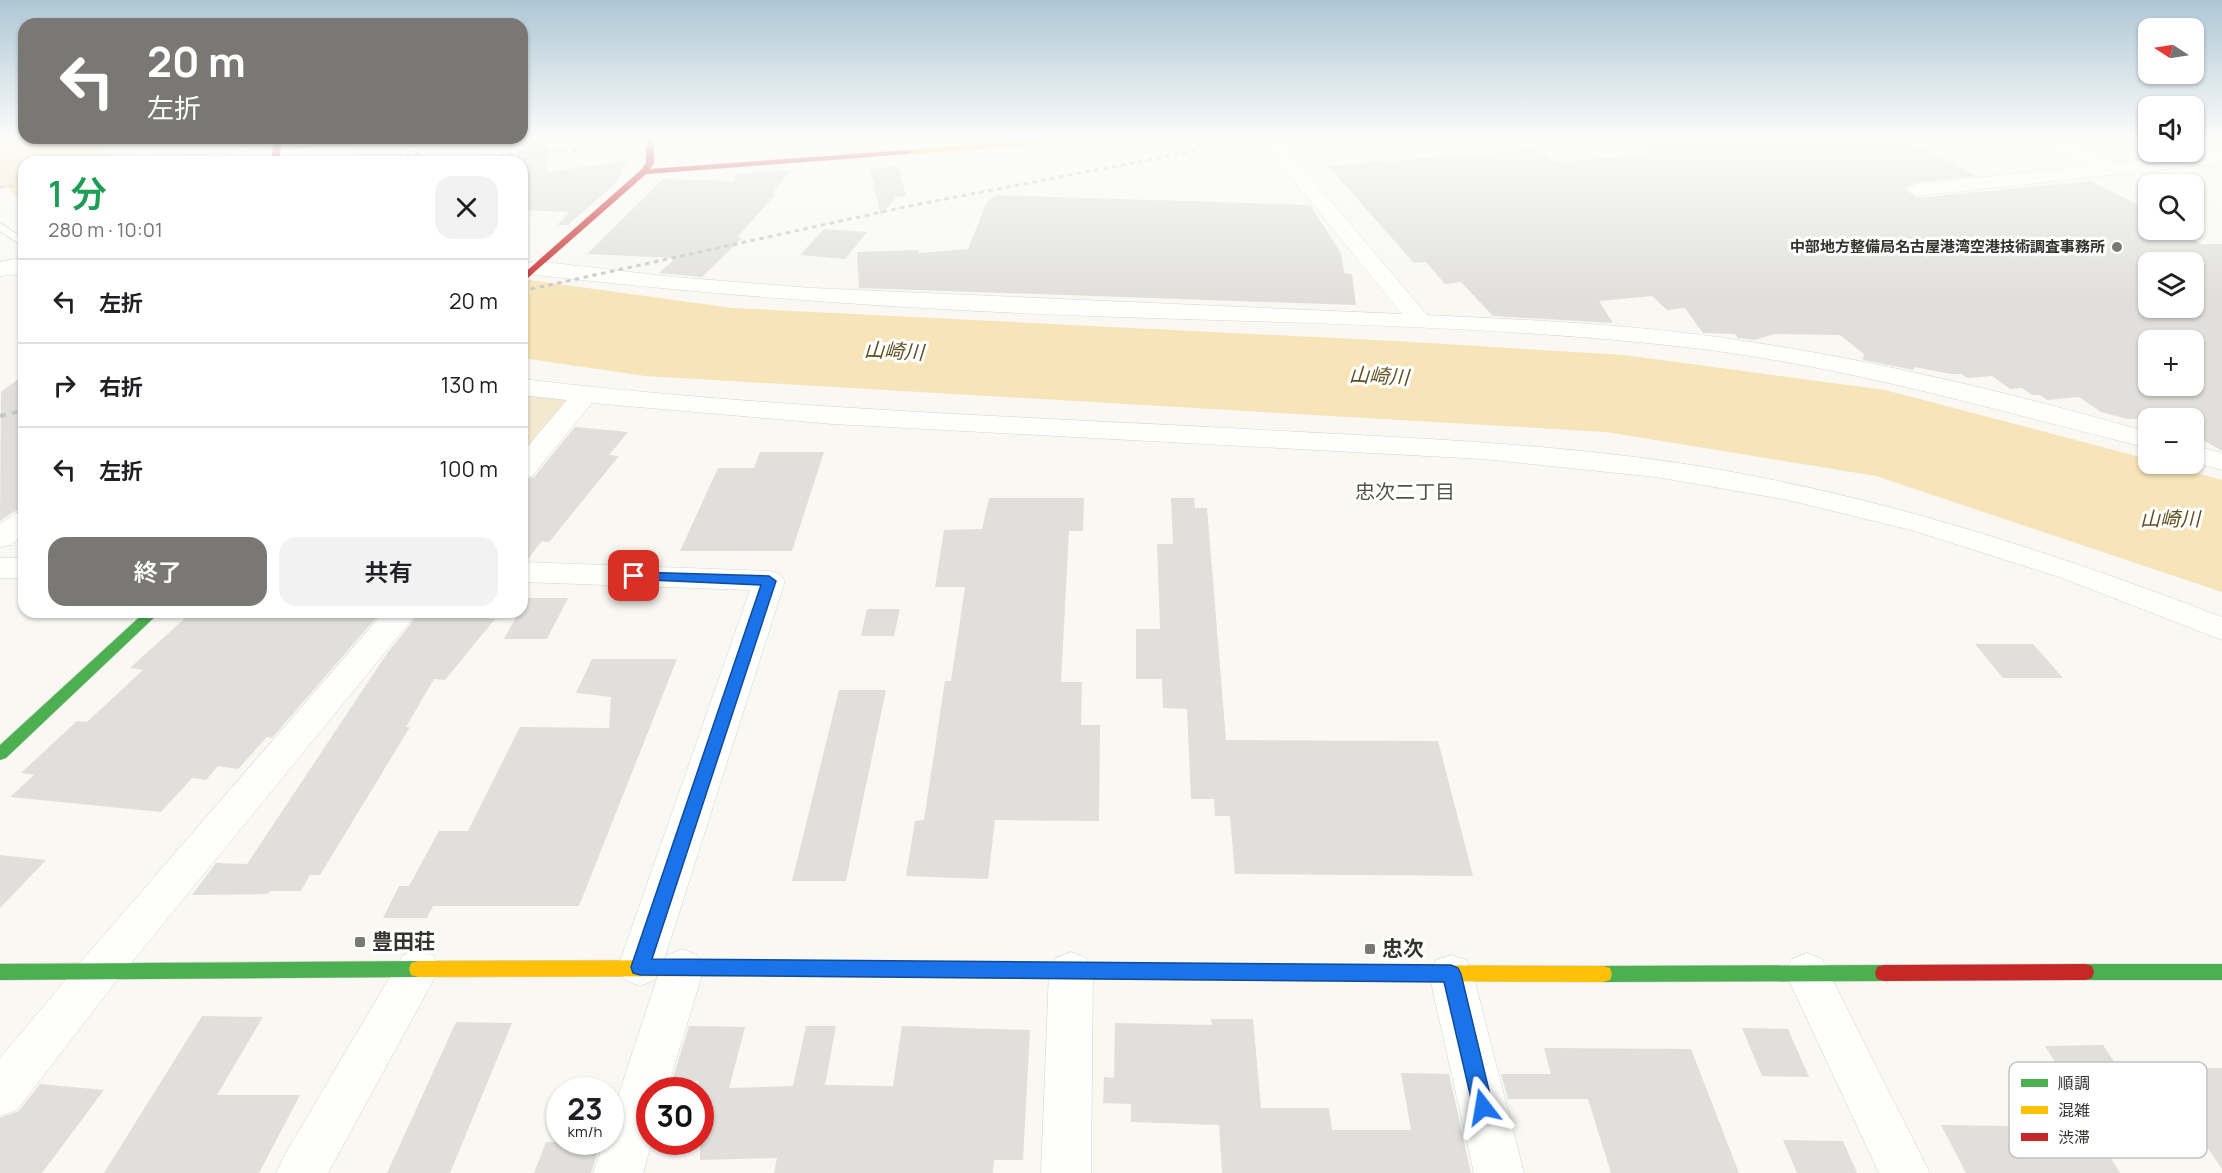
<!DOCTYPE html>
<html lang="ja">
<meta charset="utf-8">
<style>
body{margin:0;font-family:Manrope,"Noto Sans JP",sans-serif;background:#f2f2f2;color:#202124;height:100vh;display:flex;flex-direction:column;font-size:22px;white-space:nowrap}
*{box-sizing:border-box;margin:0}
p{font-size:20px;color:#757577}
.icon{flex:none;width:33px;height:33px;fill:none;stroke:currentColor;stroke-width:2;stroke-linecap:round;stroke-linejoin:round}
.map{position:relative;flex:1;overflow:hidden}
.sheet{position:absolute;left:18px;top:156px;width:510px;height:462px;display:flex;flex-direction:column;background:#fff;border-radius:18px;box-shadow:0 2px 4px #0004}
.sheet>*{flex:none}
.hud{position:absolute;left:18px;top:18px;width:510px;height:126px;border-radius:18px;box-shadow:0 2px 4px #0004;background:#797874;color:#fff;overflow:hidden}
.needle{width:39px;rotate:282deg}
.controls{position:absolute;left:2138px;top:18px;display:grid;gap:12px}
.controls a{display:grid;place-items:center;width:66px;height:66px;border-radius:12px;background:#fff;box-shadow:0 2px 4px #0004;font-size:30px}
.speed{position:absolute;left:546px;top:1077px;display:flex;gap:12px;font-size:30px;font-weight:700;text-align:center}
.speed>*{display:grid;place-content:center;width:78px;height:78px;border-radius:50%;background:#fff;box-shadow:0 2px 4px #0004;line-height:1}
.speed small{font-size:15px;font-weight:400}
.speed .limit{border:9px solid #d22;background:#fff;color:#111}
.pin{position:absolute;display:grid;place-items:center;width:51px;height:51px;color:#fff;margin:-26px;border-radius:12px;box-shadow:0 3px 9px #0006}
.me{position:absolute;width:66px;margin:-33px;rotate:346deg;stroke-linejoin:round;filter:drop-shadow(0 0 4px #0008)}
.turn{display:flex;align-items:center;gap:21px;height:126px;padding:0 30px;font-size:27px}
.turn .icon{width:78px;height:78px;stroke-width:2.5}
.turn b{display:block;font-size:42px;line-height:51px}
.round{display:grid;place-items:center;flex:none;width:63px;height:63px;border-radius:18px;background:#f2f2f2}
.summary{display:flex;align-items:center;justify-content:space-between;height:102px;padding:0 30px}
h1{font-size:36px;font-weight:600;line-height:45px;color:#1e9e55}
.action{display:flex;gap:12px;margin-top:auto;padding:12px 30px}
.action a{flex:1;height:69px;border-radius:18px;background:#797874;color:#fff;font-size:24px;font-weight:600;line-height:69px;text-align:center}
.action a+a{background:#f2f2f2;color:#202124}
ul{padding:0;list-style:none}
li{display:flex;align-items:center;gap:18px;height:84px;padding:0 30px;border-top:2px solid #e0e0e0}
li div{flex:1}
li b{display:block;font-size:22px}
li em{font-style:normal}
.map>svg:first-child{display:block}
.built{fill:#ede9df}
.green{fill:#f3e9d0}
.water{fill:#f7e4b8}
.building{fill:#e0dfdb;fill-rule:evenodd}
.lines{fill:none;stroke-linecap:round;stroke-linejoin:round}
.lane-casing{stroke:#d5d4d0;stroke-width:2}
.street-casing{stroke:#d5d4d0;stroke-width:1}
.fast-casing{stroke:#d5d4d0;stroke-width:1}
.slow-casing{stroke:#d5d4d0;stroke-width:1}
.jam-casing{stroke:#d5d4d0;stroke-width:1}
.lane{fill:#fefefd;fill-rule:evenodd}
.street{fill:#fefefd;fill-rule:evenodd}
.fast{fill:#4caf50;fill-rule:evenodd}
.slow{fill:#ffc107;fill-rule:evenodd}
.jam{fill:#c62828;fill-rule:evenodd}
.rail-far1{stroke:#c7c7c6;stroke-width:3;stroke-dasharray:4.5 4.5;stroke-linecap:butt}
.rail{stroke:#c7c7c6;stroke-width:4;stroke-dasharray:6 6;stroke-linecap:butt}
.route{fill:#1a73e8;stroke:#114b97;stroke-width:1.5}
.poi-dot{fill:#797874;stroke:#fff;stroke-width:2}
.labels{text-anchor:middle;stroke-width:6;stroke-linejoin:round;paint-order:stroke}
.far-poi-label{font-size:15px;font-weight:bold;fill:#343330;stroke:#fff;text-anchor:end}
.water-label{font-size:20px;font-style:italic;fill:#625021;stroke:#fff}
.neighbourhood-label{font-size:20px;fill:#54514a;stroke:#fff}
.near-poi-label{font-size:21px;font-weight:bold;fill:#343330;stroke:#fff;text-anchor:start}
.key{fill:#fff;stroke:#c2c2c1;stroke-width:1.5}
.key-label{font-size:16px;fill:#343330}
</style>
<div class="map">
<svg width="2222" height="1173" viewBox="0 0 2222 1173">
<rect width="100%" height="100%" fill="#f9f8f3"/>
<path class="built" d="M296,138H463L295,148Z"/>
<path class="green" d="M522,387L585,395L522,470Z"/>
<path class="water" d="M0,137L89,138L124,162H24V203L0,182Z
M522,279L732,308L1395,341L1624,355L1885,390L2148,459V464H2163L2222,480V592L1876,476L1606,432L645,376L522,358Z"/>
<path class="building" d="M1625,137H1899L1977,176L1916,182L1905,189L1916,198L2091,181L2148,210V230H2178L2201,244H2222V451L2193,434V418L2127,419L2101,412L2079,397L2047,400L2040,395H2032L2022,388L2010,389L1992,376L1967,378L1962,374H1951L1914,367V370L1863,360L1864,354L1840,335L1775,334L1754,340L1738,338L1735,334L1703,333L1685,308L1667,310L1652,296L1599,301L1613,323L1493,316L1461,282L1445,284L1426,262L1414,263L1328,166L1536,149L1553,162L1651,155ZM2148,262H2193V308H2148ZM2148,340H2193V386H2148Z
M530,138H546L547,172L624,161L628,157L617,182L568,225H557L570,212L522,210V144Z
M898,166L906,196L896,197L881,216L870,169Z
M791,170L772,194H776L737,237L742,238L702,277L659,273L676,258L587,254L663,179L735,181V174Z
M995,195L1310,205L1341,253L1344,273L1352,274L1356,305L859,288L857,252L919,250V253L968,249L987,202Z
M824,229L867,232L845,259L800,255Z
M24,375V509L13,512L0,521L1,392Z
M575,427L628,432L609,455L619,456L549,542L542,541L527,560H522V480L534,477Z
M760,452H824L792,551H680L718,468H754Z
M989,498H1084L1083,531H1069L1061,682H1082L1081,725H1100L1099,821L995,820L988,879L906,876L915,821L924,820L945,681H951L965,587H935L944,530L982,529Z
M1171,498H1194L1195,508H1207L1226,740L1438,741L1473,876L1235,874L1230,816H1215L1214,799H1191L1187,709L1163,708L1162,679H1136V629H1160L1157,544H1173Z
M527,598H568L547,639H504L519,612H522Z
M867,609H900L894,636H861Z
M192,612H381L272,738L267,737L238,769L218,766L206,780L192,778L161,812L10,797L34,775L21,773L77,721L87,722L143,670L130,668Z
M420,612H445L443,614L495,619L445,680L434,679L406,727H410L320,875H310L301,891H270L267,894L192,895L216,863L247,864L386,655Z
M1975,644H2033L2063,678H2003Z
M592,659H677L579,906H433L427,918H383L399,886H409L439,831H468L520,727L609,728L611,697L576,693Z
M839,690H886L846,881H792Z
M0,855L46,860L0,908Z
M202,1016L263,1017L217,1095H300L259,1173H104Z
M1211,1019H1253L1261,1108H1329L1332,1130H1411L1401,1073L1449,1074L1471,1173H1222L1219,1125L1131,1122V1104L1103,1103L1104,1077L1114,1078L1115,1023L1212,1025Z
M456,1022L512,1023L450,1173H387Z
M689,1026L745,1027L729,1088L793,1086L806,1026H836L825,1085L893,1086L902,1026L1030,1030L1023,1160H994L993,1173H774L777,1158L700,1160V1090H696L699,1081H672Z
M1742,1028L1788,1029L1809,1077L1762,1076Z
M2103,1045L2119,1069L2222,1068V1169L2178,1105L2083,1106L2045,1046Z
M1544,1048L1691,1049L1739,1173H1611L1588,1099H1508L1501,1074H1551Z
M40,1084L104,1090L42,1173H0V1118L19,1111Z
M1941,1125L2092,1127L2120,1173H1966Z
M1783,1140L1843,1141L1857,1173H1797Z
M546,1142H601L591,1173H534Z"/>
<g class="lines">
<defs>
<path id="lane" d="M0,223L24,239V247L0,231Z"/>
<path id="street" d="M1258,137H1277L1427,315C1529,320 1631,324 1731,339C1871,359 2011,393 2148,432V448C1995,410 1843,365 1685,347C1488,325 1288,323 1090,316C904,309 720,296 536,275L528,273L525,268L528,263L536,261L674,277L812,288L1402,314Z
M2036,137H2060L2115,163L2222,151V163L1917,196L1907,190L1917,184L2091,166Z
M124,138H143L163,162H144Z
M444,138H528L519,143L262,162H176L185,156Z
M21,258L24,259V274L0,276V262Z
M522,379C781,410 1041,417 1301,432C1433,439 1567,445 1698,466C1880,496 2050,551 2222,617V640L2062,578L1911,530L1788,500L1656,477L1483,459L833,424L592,403L532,476L522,478V453L567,400L522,395Z
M2193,445L2222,453V470L2193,462Z
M24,511V534L11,545L0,547V524L14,514Z
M0,558H24V578H0Z
M522,562L769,571L780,574L785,581L663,963L667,955L682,949L697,955L704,968L667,1090H650V1142H652L643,1173H593L604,1142H610V1121L659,972L655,980L640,986L625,980L618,967L750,590L522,582Z
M384,612H418L114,984L17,1110L0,1116V1058L84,958Z
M418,949L433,955L440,968L328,1173H276L284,1156L403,955Z
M1071,952L1086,958L1093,971L1091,1173H1041L1049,971L1056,958Z
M1807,953L1822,959L1930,1173H1879L1785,972L1792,959Z
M1451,955L1466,960L1473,974L1524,1173H1474L1429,974L1436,960Z"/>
<path id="fast" d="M145,612H160L6,758L0,760V745Z
M760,960L1175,964L1182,966L1184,972L1182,978L1175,980L760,976L753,974L751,968L753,962Z
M418,961L425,963L427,969L425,975L418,977L0,980V964Z
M2085,964H2222V980H2085L2078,978L2076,972L2078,966Z
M1884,965L1891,967L1893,973L1891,979L1884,981L1603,982L1596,980L1594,974L1596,968L1603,966Z"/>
<path id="slow" d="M1077,137H1115L1111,139L909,154L905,152L909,150Z
M760,960L767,962L769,968L767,974L760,976L418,977L411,975L409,969L411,963L418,961Z
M1175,964L1603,966L1610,968L1612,974L1610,980L1603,982L1175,980L1168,978L1166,972L1168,966Z"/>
<path id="jam" d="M646,137H654V163L650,169L909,150L913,152L909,154L646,174L522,283V275L641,170L646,163Z
M274,138H282L279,162H271Z
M2085,964L2092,966L2094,972L2092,978L2085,980L1884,981L1877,979L1875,973L1877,967L1884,965Z"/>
</defs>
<use href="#lane" class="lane-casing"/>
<use href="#street" class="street-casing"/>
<use href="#fast" class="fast-casing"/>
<use href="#slow" class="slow-casing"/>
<use href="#jam" class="jam-casing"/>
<use href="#lane" class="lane"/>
<use href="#street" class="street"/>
<use href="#fast" class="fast"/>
<use href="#slow" class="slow"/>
<use href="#jam" class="jam"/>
<path class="rail-far1" d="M316,162L422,154
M410,162L747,137
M0,187L24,185
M522,291L909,206L1267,137"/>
<path class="rail" d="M0,416L24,410"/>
</g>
<linearGradient id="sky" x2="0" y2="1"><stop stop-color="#aec7d5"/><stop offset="0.46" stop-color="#fcfcfa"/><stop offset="1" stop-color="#fcfcfa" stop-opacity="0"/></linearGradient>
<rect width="2222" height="301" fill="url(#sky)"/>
<path class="route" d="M634,572L769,576L776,581L652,959L1451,965L1458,968L1461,974L1493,1107L1490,1114L1483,1116L1476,1114L1473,1107L1444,982L640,975L633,973L631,967L761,585L629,579V573Z"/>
<g class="poi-dot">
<circle cx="2117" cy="247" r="6"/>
<rect x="354" y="936" width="12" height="12" rx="3"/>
<rect x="1364" y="943" width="12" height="12" rx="3"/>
</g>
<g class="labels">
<g class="far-poi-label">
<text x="2105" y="252">中部地方整備局名古屋港湾空港技術調査事務所</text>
</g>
<g class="water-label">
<text transform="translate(894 351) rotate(3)" y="7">山崎川</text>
<text transform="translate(1379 376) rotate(3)" y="7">山崎川</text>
<text x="2170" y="526">山崎川</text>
</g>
<g class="neighbourhood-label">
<text x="1405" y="499">忠次二丁目</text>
</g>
<g class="near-poi-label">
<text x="372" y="949">豊田荘</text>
<text x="1382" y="956">忠次</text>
</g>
</g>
<rect x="2009" y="1062" width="198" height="96" rx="9" class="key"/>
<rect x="2021" y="1079" width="27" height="8" fill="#4caf50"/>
<rect x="2021" y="1106" width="27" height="8" fill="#ffc107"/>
<rect x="2021" y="1133" width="27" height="8" fill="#c62828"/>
<g class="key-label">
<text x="2058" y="1089">順調</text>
<text x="2058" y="1116">混雑</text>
<text x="2058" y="1143">渋滞</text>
</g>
</svg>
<div class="controls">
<a><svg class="needle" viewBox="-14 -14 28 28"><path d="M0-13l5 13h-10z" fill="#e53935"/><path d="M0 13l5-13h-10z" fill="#757577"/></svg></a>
<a><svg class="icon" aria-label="sound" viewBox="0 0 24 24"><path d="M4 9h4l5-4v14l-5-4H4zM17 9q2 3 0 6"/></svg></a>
<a><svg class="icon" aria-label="search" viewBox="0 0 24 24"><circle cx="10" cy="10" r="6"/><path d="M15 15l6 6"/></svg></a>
<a><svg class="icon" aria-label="layers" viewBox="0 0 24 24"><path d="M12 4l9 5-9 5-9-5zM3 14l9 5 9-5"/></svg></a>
<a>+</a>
<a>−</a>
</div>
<div class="speed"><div>23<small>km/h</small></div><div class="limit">30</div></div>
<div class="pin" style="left:634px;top:576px;background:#d93025"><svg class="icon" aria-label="arrive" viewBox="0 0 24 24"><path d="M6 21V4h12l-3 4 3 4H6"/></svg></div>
<svg class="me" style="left:1483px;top:1107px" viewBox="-20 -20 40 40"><path d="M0-17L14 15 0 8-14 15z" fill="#1a73e8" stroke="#fff" stroke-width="4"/></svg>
<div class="hud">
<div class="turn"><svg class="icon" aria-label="left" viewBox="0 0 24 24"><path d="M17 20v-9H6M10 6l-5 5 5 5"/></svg><div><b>20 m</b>左折</div></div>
</div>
<section class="sheet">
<div class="summary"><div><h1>1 分</h1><p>280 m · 10:01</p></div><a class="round"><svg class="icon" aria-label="close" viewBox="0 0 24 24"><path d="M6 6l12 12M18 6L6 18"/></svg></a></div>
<ul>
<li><svg class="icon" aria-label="left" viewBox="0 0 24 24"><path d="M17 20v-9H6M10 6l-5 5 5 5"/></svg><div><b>左折</b></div><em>20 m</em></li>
<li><svg class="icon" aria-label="right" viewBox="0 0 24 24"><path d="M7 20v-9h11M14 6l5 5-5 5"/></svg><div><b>右折</b></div><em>130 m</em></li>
<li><svg class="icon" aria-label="left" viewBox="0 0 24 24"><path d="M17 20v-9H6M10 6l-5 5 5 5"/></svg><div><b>左折</b></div><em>100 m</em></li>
</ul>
<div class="action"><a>終了</a><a>共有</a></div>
</section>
</div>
